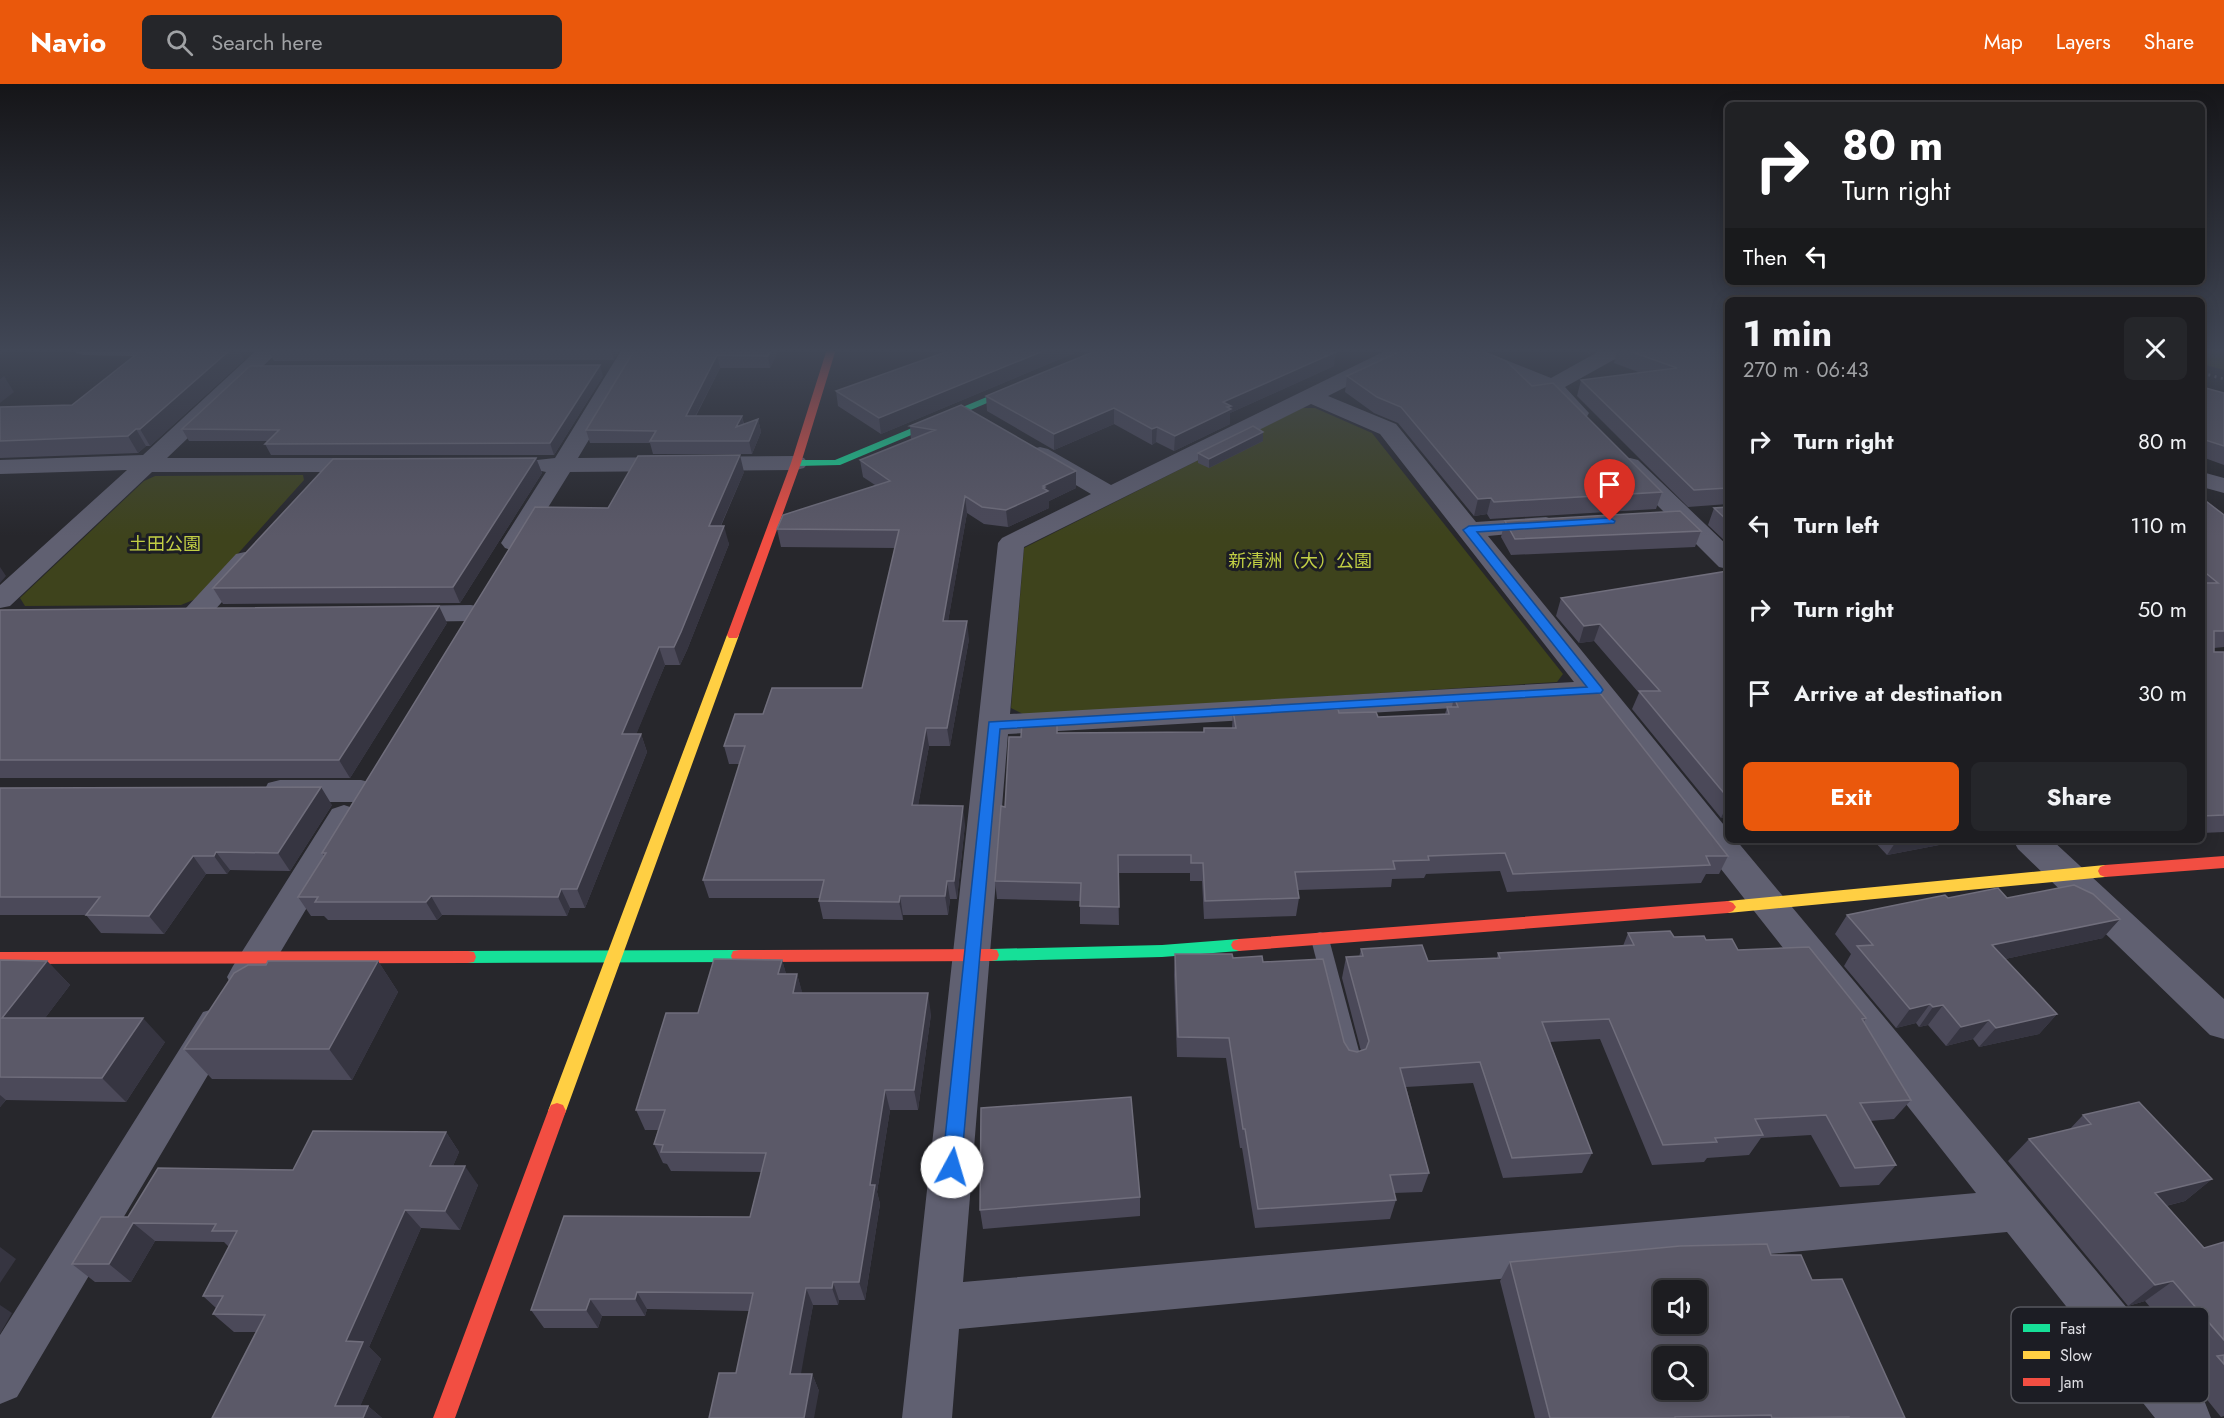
<!DOCTYPE html>
<meta charset="utf-8">
<style>
body{margin:0;font-family:Jost,"Noto Sans JP",sans-serif;background:#25262a;color:#f1f3f6;height:100vh;display:flex;flex-direction:column;font-size:22px;white-space:nowrap}
*{box-sizing:border-box;margin:0}
p{font-size:20px;color:#a0a2a5}
.icon{flex:none;width:33px;height:33px;fill:none;stroke:currentColor;stroke-width:2;stroke-linecap:round;stroke-linejoin:round}
.map{position:relative;flex:1;overflow:hidden}
.sheet{position:absolute;left:1725px;top:213px;width:480px;height:546px;display:flex;flex-direction:column;background:#1d1d21;border-radius:9px;box-shadow:0 3px 15px #0003,0 0 0 2px #3b3b3f}
.sheet>*{flex:none}
.hud{position:absolute;left:1725px;top:18px;width:480px;height:183px;border-radius:9px;box-shadow:0 3px 15px #0003,0 0 0 2px #3b3b3f;background:#202124;color:#fff;overflow:hidden}
.controls{position:absolute;left:1653px;top:1196px;display:grid;gap:12px}
.controls a{display:grid;place-items:center;width:54px;height:54px;border-radius:9px;background:#1d1d21;box-shadow:0 3px 15px #0003,0 0 0 2px #3b3b3f;font-size:30px}
.pin{position:absolute;display:grid;place-items:center;width:51px;height:51px;color:#fff;margin:-62px -26px;border-radius:50% 50% 50% 0;rotate:-45deg;box-shadow:0 0 6px #0007}
.pin .icon{rotate:45deg}
.me{position:absolute;width:66px;margin:-33px;rotate:6deg;stroke-linejoin:round;filter:drop-shadow(0 0 4px #0008)}
.turn{display:flex;align-items:center;gap:21px;height:126px;padding:0 18px;font-size:27px}
.turn .icon{width:78px;height:78px;stroke-width:2.5}
.turn b{display:block;font-size:42px;line-height:51px}
.then{display:flex;align-items:center;height:57px;padding:0 18px;background:#0003;gap:12px;font-size:22px}
.round{display:grid;place-items:center;flex:none;width:63px;height:63px;border-radius:9px;background:#25262a}
.head{display:flex;align-items:center;justify-content:space-between;height:102px;padding:0 18px}
h1{font-size:36px;font-weight:700;line-height:45px}
.action{display:flex;gap:12px;margin-top:auto;padding:12px 18px}
.action a{flex:1;height:69px;border-radius:9px;background:#ea580c;color:#fff;font-size:24px;font-weight:700;line-height:69px;text-align:center}
.action a+a{background:#25262a;color:#f1f3f6}
ul{padding:0;list-style:none}
li{display:flex;align-items:center;gap:18px;height:84px;padding:0 18px}
li div{flex:1}
li b{display:block;font-size:22px}
li em{font-style:normal}
header{display:flex;align-items:center;gap:36px;box-sizing:border-box;height:84px;padding:0 30px;background:#ea580c;color:#fff}
header strong{font-size:28px}
nav{display:flex;gap:33px;margin-inline-start:auto;font-size:21px}
.search{width:420px;height:54px;background:#25262a;display:flex;align-items:center;gap:15px;box-sizing:border-box;padding:0 21px;border-radius:9px;color:#a0a2a5;font-size:22px}
.map>svg:first-child{display:block}
.green{fill:#3e431c}
.lines{fill:none;stroke-linecap:round;stroke-linejoin:round}
.lane{fill:#606071;fill-rule:evenodd}
.street{fill:#606071;fill-rule:evenodd}
.fast{fill:#16e098;fill-rule:evenodd}
.slow{fill:#ffcf43;fill-rule:evenodd}
.jam{fill:#f24e42;fill-rule:evenodd}
.rail{stroke:#5e5e68;stroke-width:3;stroke-dasharray:2 4.5;stroke-linecap:butt}
.wall{fill:#4b4959}
.shaded-wall{fill:#363541}
.building{fill:#5b5968;stroke:#706e7c;stroke-width:1.5;fill-rule:evenodd}
.route{fill:#1a73e8;stroke:#114b97;stroke-width:1.5}
.labels{text-anchor:middle;stroke-width:6;stroke-linejoin:round;paint-order:stroke}
.park-label{font-size:18px;fill:#c2cf44;stroke:#1c1d24}
.key{fill:#1c1d24;stroke:#56575e;stroke-width:1.5}
.key-label{font-size:16px;fill:#dfdfe4}
</style>
<header>
<strong>Navio</strong>
<div class="search"><svg class="icon" aria-label="search" viewBox="0 0 24 24"><circle cx="10" cy="10" r="6"/><path d="M15 15l6 6"/></svg>Search here</div>
<nav><a>Map</a><a>Layers</a><a>Share</a></nav>
</header>
<div class="map">
<svg width="2224" height="1334" viewBox="0 0 2224 1334">
<rect width="100%" height="100%" fill="#27272c"/>
<path class="green" d="M2202,265H2224V286L2202,280Z
M1302,324H1315L1372,349L1563,590L1557,598L1025,631L1011,624L1024,464Z
M303,391L304,396L198,514L181,521L25,522L20,514L144,397L155,392Z"/>
<g class="lines">
<path class="lane" d="M1320,848L1326,850L1329,855L1362,978L1359,984L1352,986L1345,984L1342,978L1311,855L1314,850Z"/>
<path class="street" d="M74,265H192L193,267L190,271L183,273L84,271L77,269Z
M258,265H281L167,374H369L377,376L381,381L377,386L369,388H152L10,522L0,524V501L127,386L0,390V376L143,371Z
M622,265H643L578,374L796,372L804,374L808,379L804,384L796,386L570,388L523,464L514,467L505,464L501,459L546,388L537,386L533,381L537,376L555,374Z
M1389,265H1416L1413,269L1328,312L1396,340L1476,438L1546,433L1555,436L1559,441L1555,446L1488,452L1728,746V756H1736L2204,1316L2211,1334H2155L2007,1148L959,1245L952,1334H902L998,459L1002,454L1091,410L1032,375L1028,370L1032,365L1040,363L1048,365L1111,401ZM1311,320L1380,350L1574,598L1010,630L1024,463ZM1588,616L1976,1109L963,1198L1008,650Z
M1448,265H1478L1551,294L1603,265H1629L1626,269L1565,303L1589,329L1586,334L1578,336L1570,334L1544,307L1451,269Z
M1630,374L1638,376L1728,462V485L1719,483L1622,386L1618,381L1622,376Z
M2202,388L2224,394V409L2202,403Z
M245,468L254,470L258,476L254,482L205,537L195,539L185,537L181,531L185,525L236,470Z
M471,521L481,523L485,529L481,535L471,537L400,538L390,536L386,530L390,524L400,522Z
M280,696H361L373,699L377,707L373,715L361,718H280L268,715L264,707L268,699Z
M344,721L356,725L361,733L259,904L246,908L233,904L227,893L233,882L332,725Z
M2013,756H2052L2224,915V955L2210,951L2018,765Z
M217,924L231,928L236,940L231,952L17,1313L0,1320V1251L203,928Z"/>
<path class="fast" d="M1102,265H1115L840,381L796,382L791,379L796,376H835Z
M1239,855L1245,857L1247,861L1245,865L1239,867L1162,873L991,877L985,876L983,871L985,866L991,865L1162,861Z
M739,866L745,867L747,872L745,877L739,878L468,879L462,878L460,873L462,868L468,867Z"/>
<path class="slow" d="M733,547L739,551L566,1027L563,1033L557,1035L551,1033L548,1027L727,551Z
M2105,781L2110,783L2112,787L2110,791L2105,793L1728,829L1723,827L1720,823L1723,819L1728,817Z"/>
<path class="jam" d="M827,265H836L801,379L739,551L737,554H729L727,551L791,379Z
M2224,772V784L2105,793L2100,791L2098,787L2100,783L2105,781Z
M1728,817L1733,819L1736,823L1733,827L1728,829L1239,867L1233,865L1231,861L1233,857L1239,855Z
M991,865L997,866L999,871L997,876L991,877L739,878L733,877L731,872L733,867L739,866Z
M468,867L474,868L476,873L474,878L468,879L0,880V868Z
M557,1019L563,1021L566,1027L455,1334H433L548,1027L551,1021Z"/>
<path class="rail" d="M2202,289L2224,295"/>
</g>
<path class="wall" d="M268,265H620L614,276L274,277Z
M635,265H779L770,284H720L696,332H742L744,340L758,335L761,348L752,370H653L650,359H590L586,346Z
M954,265H1084L881,350L838,322L836,307Z
M1484,265H1498L1493,268Z
M1578,265H1598L1590,270Z
M1617,265H1728V420L1688,423L1577,312L1581,296L1641,289L1614,279Z
M244,276L150,362H146L138,369L0,374V323L72,321Z
M1334,282L1230,329V340L1174,367L1156,358L1152,361L1114,340L1054,366L987,327L986,312Z
M603,292L554,371H271L265,360L267,357H189L182,345Z
M1347,292L1532,302L1662,408L1656,425L1490,435L1487,430L1474,432L1398,339L1374,329L1345,308Z
M2202,303L2224,309V381L2202,373Z
M961,321L1076,387V404L1049,417V424L1008,443L984,440L967,429L948,537L969,555L950,662H929L918,721L965,740L957,815H950L948,831H903V836L823,835L819,817V814H709L703,796L740,680H729L724,662L763,630L862,604L895,464L781,463L777,445L875,401L863,393L860,376L911,356L910,342Z
M1263,348V357L1209,384L1198,379V369Z
M536,374L542,389L460,519L223,520L213,504Z
M744,388L721,442L729,460L687,566L680,581H665L636,650H641L647,668L585,824H570L567,832L442,831L437,836H328L324,832H311L298,813L324,772L322,769L608,424Z
M2202,414L2224,431V563L2214,564V568H2224V748L2202,749Z
M1728,423V460L1708,441L1714,424Z
M1505,437L1701,447L1695,463L1511,471L1501,453Z
M1728,487V732L1721,734L1632,625L1639,609L1594,557L1579,559L1556,532L1561,514Z
M0,526L447,539L350,694H0Z
M1454,613L1728,772L1719,790H1706L1701,799L1507,808L1500,787L1426,790L1424,794L1392,795L1391,803L1298,806L1299,814L1296,832L1204,835L1202,797H1190V789H1118L1119,841L1080,840V817L997,815L995,797L1005,723L1021,653L1057,639V649L1203,648L1204,644H1232L1233,627L1339,629L1378,633L1445,630L1447,623H1452Z
M0,704L332,721L290,787L230,786L227,790H206L164,850L101,849L86,831H0Z
M1873,756H1965L1887,771Z
M1948,814H2007L2103,854L2005,875L2057,930L2039,950L1979,963L1973,955L1946,962L1928,941L1919,943L1916,939L1896,944L1844,882L1851,870L1835,850L1847,831Z
M1628,849L1706,856L1738,866L1866,934L1864,938L1911,1016L1894,1035L1870,1037L1896,1081L1879,1101L1840,1103L1811,1051L1761,1054L1749,1071L1707,1074L1704,1078L1652,1081L1600,955L1550,958L1592,1069L1582,1089L1503,1094L1473,999L1406,1003L1429,1089L1422,1108L1394,1109L1396,1116L1390,1135L1255,1144L1242,1064H1240L1226,974L1177,973L1174,891L1175,870L1233,874L1263,878L1344,958L1349,966L1357,968L1361,967L1342,894L1346,873H1359L1361,865L1428,877L1497,874L1498,869L1623,862Z
M0,876L47,877L70,901L45,934L165,958L126,1018L6,1016L0,1023Z
M782,876L786,890H797L802,909L931,930L918,1026H890L877,1108L880,1120L865,1216H839L838,1221H813L800,1290H812L819,1307L736,1289L749,1227L647,1225L645,1232H602L598,1244H544L531,1226L750,1133L761,1088L671,1087L667,1080L663,1079L654,1060L658,1046H645L636,1026L698,929Z
M378,877L398,908L352,996L212,995L184,965L266,881Z
M2083,1031L2212,1095L2185,1117L2166,1122L2204,1164L2224,1158V1332L2221,1333L2188,1292L2200,1284L2145,1217L2128,1222L2008,1077L2029,1055L2069,1046Z
M446,1048L459,1068L453,1082L478,1101L460,1146L421,1144L369,1263L381,1275L360,1322H368L382,1334H212L256,1248H234L213,1230L216,1224L203,1212L229,1163L224,1158L155,1157L131,1198H95L72,1180L128,1133L293,1086Z
M1140,1113V1132L983,1145L980,1126Z
M1771,1171L1812,1196L1905,1334H1535L1500,1197L1510,1178Z"/>
<path class="shaded-wall" d="M0,265H8L0,271Z
M231,265H239L244,276L150,362L140,345Z
M611,265H620L614,276Z
M771,265H779L770,284L768,272Z
M1048,265H1084L881,350L879,334Z
M1591,265H1598L1590,270Z
M1336,268L1334,282L1230,329V340L1174,367L1175,352L1223,318Z
M717,271L720,284L689,344L686,332Z
M600,281L603,292L554,371L550,359Z
M4,292L14,308L0,319V295Z
M1114,324V340L1054,366V350Z
M742,332L744,345L736,343Z
M758,335L761,348L752,370L749,357Z
M1157,343L1156,358L1152,361V345Z
M136,345L146,362L138,369L128,352Z
M1263,348V357L1209,384V375Z
M740,371L744,388L713,459L709,442Z
M536,374L542,389L460,519L453,503Z
M1076,387V404L1049,417V424L1008,443L1006,426L1043,402Z
M965,412L967,429L945,555L943,537Z
M1491,414L1487,430L1474,432L1478,415Z
M724,442L729,460L687,566L680,581L674,563Z
M0,483L6,492L0,499Z
M439,522L447,539L350,694L339,676Z
M967,537L969,555L950,662L947,644Z
M1600,540L1594,557L1579,559L1584,542Z
M659,563L665,581L629,668L622,650Z
M926,644L929,662L915,739L912,721Z
M641,650L647,668L585,824L577,805Z
M321,703L332,721L290,787L278,769Z
M1728,719V732L1721,734Z
M963,722L965,740L957,815L954,797Z
M1897,756H1965L1887,771Z
M216,768L230,786L227,790L214,772Z
M193,772L206,790L164,850L149,832Z
M947,797L950,815L948,831L945,812Z
M561,805L570,824L567,832L558,813Z
M431,812L442,831L437,836L426,818Z
M900,812L903,831V836L899,818Z
M2120,835L2103,854L1977,881L1992,861Z
M782,876L788,896L778,890Z
M47,877L70,901L27,958L2,934Z
M378,877L398,908L352,996L329,965Z
M797,890L803,911L793,909Z
M928,909L931,930L918,1026L914,1006Z
M1930,920L1916,939L1896,944L1910,925Z
M1943,921L1928,941L1919,943L1933,923Z
M2057,930L2039,950L1979,963L1996,944Z
M143,934L165,958L126,1018L102,994Z
M1989,936L1973,955L1946,962L1961,943Z
M885,1006L890,1026L877,1108L880,1120L865,1216L859,1198L870,1101Z
M0,1011L6,1016L0,1023Z
M446,1048L459,1068L445,1101L430,1082Z
M465,1082L478,1101L460,1146L445,1127Z
M2212,1095L2185,1117L2129,1131L2155,1109Z
M405,1126L421,1144L369,1263L381,1275L355,1334L335,1322L346,1257Z
M133,1139L155,1157L131,1198L109,1180Z
M0,1163L16,1175L0,1199Z
M2173,1197L2145,1217L2128,1222L2155,1201Z
M833,1198L839,1216L838,1221L832,1204Z
M806,1204L813,1221L798,1307L790,1290Z
M637,1208L647,1225L645,1232L635,1215Z
M590,1215L602,1232L598,1244L586,1226Z
M0,1221L12,1229L0,1250Z
M812,1290L819,1307L814,1334H804Z
M368,1322L382,1334H363Z"/>
<path class="building" d="M143,265H231L140,345H136L128,352L0,357V323L72,321Z
M635,265H771L768,272L717,271L686,332H742L736,343L758,335L749,357H650L656,347L586,346Z
M954,265H1048L879,334L836,307Z
M1100,265H1331L1336,268L1223,318L1231,322L1227,323L1231,325L1175,352L1157,343L1152,345L1114,324L1054,350L986,312Z
M1405,265H1477L1506,277L1532,302L1553,299L1662,408L1494,418L1491,414L1478,415L1401,323L1377,313L1347,292Z
M1624,265H1728V404L1694,406L1581,296L1677,284Z
M600,281L550,359L265,360L279,346L182,345L250,282Z
M2202,303L2224,309V362L2202,355Z
M961,321L1076,387L1043,402L1045,403L1043,404L1048,407L1006,426L982,423L965,412L943,537H967L947,644H926L912,721L963,722L954,797H947L945,812H900L899,818L819,817L824,796H703L745,662H724L735,630H763L772,604H862L899,446L777,445L783,431L890,397L860,376L935,346L910,342Z
M1253,342L1263,348L1209,375L1198,369Z
M740,371L709,442H724L681,548L674,563H659L622,650H641L577,805H561L558,813L431,812L426,818H315L318,813H298L326,769H322L535,423L608,424L638,372Z
M536,374L453,503L213,504L333,375Z
M2202,414L2224,431V547H2214V568H2224V731L2202,732V499H2218L2202,486Z
M1728,423V437L1714,424Z
M1680,427L1701,447L1515,455L1505,437Z
M1728,487V714L1639,607H1660L1600,540L1584,542L1561,514Z
M439,522L339,676H0V526Z
M1600,609L1728,772H1706L1710,781L1513,790L1505,769L1428,772L1429,776L1393,777L1395,785L1295,788L1299,814L1205,817L1203,779H1191V771H1118L1119,823L1080,822L1081,799L995,797L1001,722L1005,723L1009,653H1021L1022,639H1057V649L1204,648V644H1236L1233,627L1338,625L1339,629L1376,628L1378,633L1449,630L1447,623H1458L1454,613Z
M321,703L278,769L216,768L214,772H193L149,832L86,831L100,813H0V704Z
M2074,801L2093,810L2120,835L1992,861L2057,930L1996,944L1989,936L1961,943L1943,921L1933,923L1930,920L1910,925L1857,862L1873,861L1847,831L1945,811L1948,814L1998,804L2007,814Z
M1670,847L1674,853L1704,852L1706,856L1732,855L1738,866L1809,863L1866,934L1862,935L1911,1016L1860,1019L1896,1081L1855,1084L1826,1031L1755,1035L1763,1051L1715,1054L1717,1058L1663,1061L1609,935L1542,938L1592,1069L1512,1074L1480,978L1400,984L1429,1089L1390,1091L1396,1116L1258,1125L1245,1045H1243L1229,954L1178,953L1175,870H1232L1233,874L1262,872L1263,878L1323,875L1344,958L1349,966L1357,968L1366,965L1369,957L1346,873L1363,872L1361,865L1422,861L1428,877L1500,874L1498,869L1634,861L1628,849Z
M714,875L782,876L778,890H797L793,909H928L914,1006H885L870,1101H875L859,1198H833L832,1204H806L790,1290H812L804,1334H709L719,1289H736L753,1209L637,1208L635,1215H590L586,1226H531L564,1132L750,1133L766,1069L661,1068L663,1061L654,1060L665,1026H636L666,929H698Z
M0,876L47,877L2,934H143L102,994L0,993Z
M268,877H378L329,965H184L234,889L248,881H266Z
M1131,1013L1140,1113L980,1126L981,1024Z
M2139,1018L2212,1095L2155,1109L2204,1164L2224,1158V1256L2173,1197L2155,1201L2029,1055L2091,1040L2083,1031Z
M313,1047L446,1048L430,1082H465L445,1127L405,1126L346,1257L363,1258L335,1322H368L363,1334H212L265,1231L213,1230L223,1212H203L237,1147H212L216,1140L133,1139L109,1180H72L101,1133H128L158,1084L293,1086Z
M1767,1160L1771,1171H1801L1812,1196L1842,1195L1905,1334H1849V1333L1772,1334L1771,1331L1675,1333V1334H1550L1510,1178L1680,1162ZM1664,1206H1696V1239H1664ZM1664,1272H1696V1305H1664Z
M2224,1271V1280L2217,1272Z"/>
<linearGradient id="sky" x2="0" y2="1"><stop stop-color="#151518"/><stop offset="0.59" stop-color="#414756"/><stop offset="1" stop-color="#414756" stop-opacity="0"/></linearGradient>
<rect width="2224" height="452" fill="url(#sky)"/>
<path class="route" d="M1610,434L1615,437L1614,439L1477,448L1601,603L1603,606L1601,609L1000,645L961,1083L958,1089L952,1092L945,1089L942,1083L989,638L1587,603L1463,446L1469,442Z"/>
<g class="labels">
<g class="park-label">
<text x="165" y="466">土田公園</text>
<text x="1300" y="483">新清洲（大）公園</text>
</g>
</g>
<rect x="2011" y="1223" width="198" height="96" rx="9" class="key"/>
<rect x="2023" y="1240" width="27" height="8" fill="#16e098"/>
<rect x="2023" y="1267" width="27" height="8" fill="#ffcf43"/>
<rect x="2023" y="1294" width="27" height="8" fill="#f24e42"/>
<g class="key-label">
<text x="2060" y="1250">Fast</text>
<text x="2060" y="1277">Slow</text>
<text x="2060" y="1304">Jam</text>
</g>
</svg>
<div class="controls">
<a><svg class="icon" aria-label="sound" viewBox="0 0 24 24"><path d="M4 9h4l5-4v14l-5-4H4zM17 9q2 3 0 6"/></svg></a>
<a><svg class="icon" aria-label="search" viewBox="0 0 24 24"><circle cx="10" cy="10" r="6"/><path d="M15 15l6 6"/></svg></a>
</div>
<div class="pin" style="left:1610px;top:437px;background:#d93025"><svg class="icon" aria-label="arrive" viewBox="0 0 24 24"><path d="M6 21V4h12l-3 4 3 4H6"/></svg></div>
<svg class="me" style="left:952px;top:1083px" viewBox="-20 -20 40 40"><circle r="19" fill="#fff"/><path d="M0-13L10 11 0 6-10 11z" fill="#1a73e8"/></svg>
<div class="hud">
<div class="turn"><svg class="icon" aria-label="right" viewBox="0 0 24 24"><path d="M7 20v-9h11M14 6l5 5-5 5"/></svg><div><b>80 m</b>Turn right</div></div>
<div class="then">Then<svg class="icon" aria-label="left" viewBox="0 0 24 24"><path d="M17 20v-9H6M10 6l-5 5 5 5"/></svg></div>
</div>
<section class="sheet">
<div class="head"><div><h1>1 min</h1><p>270 m · 06:43</p></div><a class="round"><svg class="icon" aria-label="close" viewBox="0 0 24 24"><path d="M6 6l12 12M18 6L6 18"/></svg></a></div>
<ul>
<li><svg class="icon" aria-label="right" viewBox="0 0 24 24"><path d="M7 20v-9h11M14 6l5 5-5 5"/></svg><div><b>Turn right</b></div><em>80 m</em></li>
<li><svg class="icon" aria-label="left" viewBox="0 0 24 24"><path d="M17 20v-9H6M10 6l-5 5 5 5"/></svg><div><b>Turn left</b></div><em>110 m</em></li>
<li><svg class="icon" aria-label="right" viewBox="0 0 24 24"><path d="M7 20v-9h11M14 6l5 5-5 5"/></svg><div><b>Turn right</b></div><em>50 m</em></li>
<li><svg class="icon" aria-label="arrive" viewBox="0 0 24 24"><path d="M6 21V4h12l-3 4 3 4H6"/></svg><div><b>Arrive at destination</b></div><em>30 m</em></li>
</ul>
<div class="action"><a>Exit</a><a>Share</a></div>
</section>
</div>
